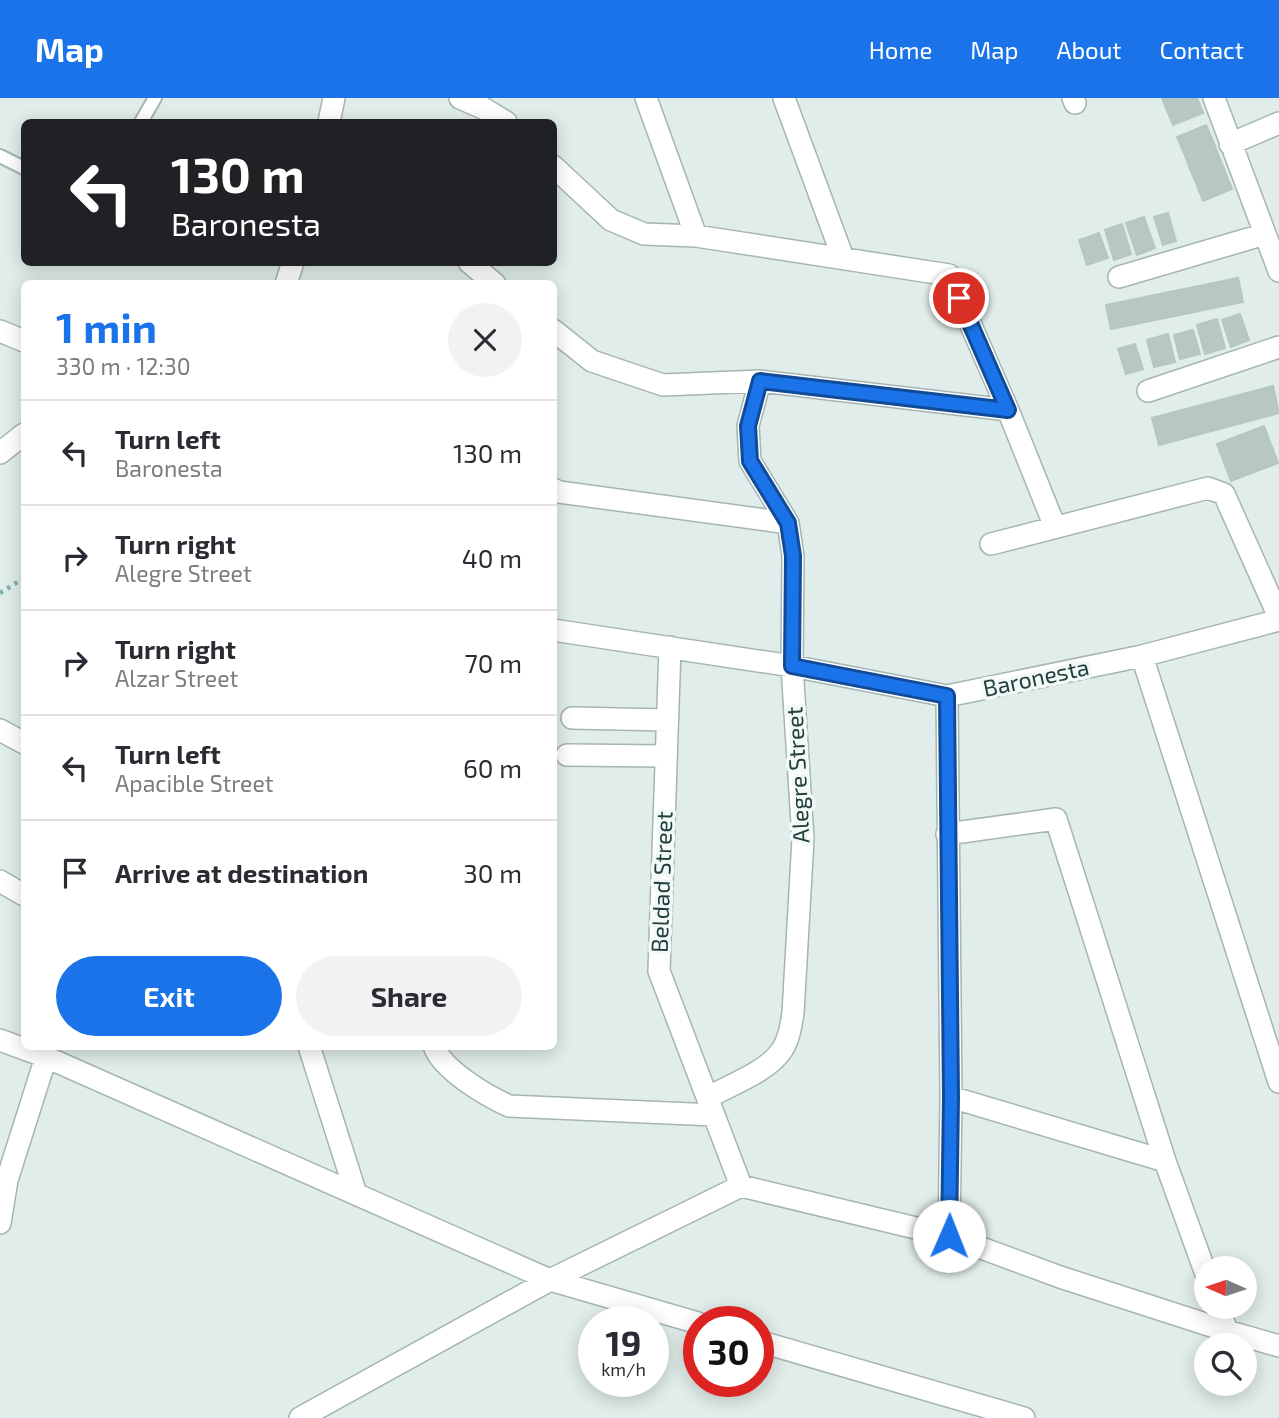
<!DOCTYPE html>
<meta charset="utf-8">
<style>
body{margin:0;font-family:"Exo 2",sans-serif;background:#f2f2f3;color:#2b2b33;height:100vh;display:flex;flex-direction:column;font-size:26px;white-space:nowrap}
*{box-sizing:border-box;margin:0}
p{font-size:23px;color:#7c7c81}
.icon{flex:none;width:38px;height:38px;fill:none;stroke:currentColor;stroke-width:2;stroke-linecap:round;stroke-linejoin:round}
.map{position:relative;flex:1;overflow:hidden}
.sheet{position:absolute;left:21px;top:182px;width:536px;height:770px;display:flex;flex-direction:column;background:#fff;border-radius:10px;box-shadow:0 4px 18px #0003}
.sheet>*{flex:none}
.banner{position:absolute;left:21px;top:21px;width:536px;height:147px;border-radius:10px;box-shadow:0 4px 18px #0003;background:#202124;color:#fff;overflow:hidden}
.needle{width:46px;rotate:273deg}
.tools{position:absolute;left:1194px;top:1158px;display:grid;gap:14px}
.tools a{display:grid;place-items:center;width:63px;height:63px;border-radius:50%;background:#fff;box-shadow:0 4px 18px #0003;font-size:35px}
.speed{position:absolute;left:578px;top:1208px;display:flex;gap:14px;font-size:35px;font-weight:700;text-align:center}
.speed>*{display:grid;place-content:center;width:91px;height:91px;border-radius:50%;background:#fff;box-shadow:0 4px 18px #0003;line-height:1}
.speed small{font-size:18px;font-weight:400}
.speed .limit{border:10px solid #d22;background:#fff;color:#111}
.pin{position:absolute;display:grid;place-items:center;width:60px;height:60px;color:#fff;margin:-30px;border:4px solid #fff;border-radius:50%;box-shadow:0 2px 7px #0007}
.me{position:absolute;width:77px;margin:-38px;rotate:1deg;stroke-linejoin:round;filter:drop-shadow(0 0 5px #0008)}
.turn{display:flex;align-items:center;gap:24px;height:147px;padding:0 35px;font-size:32px}
.turn .icon{width:91px;height:91px;stroke-width:2.5}
.turn b{display:block;font-size:49px;line-height:60px}
.round{display:grid;place-items:center;flex:none;width:74px;height:74px;border-radius:37px;background:#f2f2f3}
.overview{display:flex;align-items:center;justify-content:space-between;height:119px;padding:0 35px}
h1{font-size:42px;font-weight:700;line-height:52px;color:#1a73e8}
.primary-button{display:flex;gap:14px;margin-top:auto;padding:14px 35px}
.primary-button a{flex:1;height:80px;border-radius:42px;background:#1a73e8;color:#fff;font-size:28px;font-weight:700;line-height:80px;text-align:center}
.primary-button a+a{background:#f2f2f3;color:#2b2b33}
ul{padding:0;list-style:none}
li{display:flex;align-items:center;gap:21px;height:105px;padding:0 35px;border-top:2px solid #e1e1e2}
li div{flex:1}
li b{display:block;font-size:26px}
li em{font-style:normal}
header{display:flex;align-items:center;gap:42px;box-sizing:border-box;height:98px;padding:0 35px;background:#1a73e8;color:#fff}
header strong{font-size:33px}
nav{display:flex;gap:38px;margin-inline-start:auto;font-size:24px}
.map>svg:first-child{display:block}
.building{fill:#b7c8c4;stroke:#b3c7c3;stroke-width:2}
.lines{fill:none;stroke-linecap:round;stroke-linejoin:round}
.lane-casing{stroke:#a4b5b3;stroke-width:16}
.street-casing{stroke:#a4b5b3;stroke-width:24}
.path{stroke:#80b2ad;stroke-width:4.5;stroke-dasharray:3.5 5;stroke-linecap:butt}
.lane{stroke:#fff;stroke-width:12}
.street{stroke:#fff;stroke-width:21}
.route-casing{stroke:#114b97;stroke-width:18}
.route{stroke:#1a73e8;stroke-width:12}
.labels{text-anchor:middle;stroke-width:7;stroke-linejoin:round;paint-order:stroke}
.street-label{font-size:23px;fill:#213f3d;stroke:#f2f9f7}
</style>
<header>
<strong>Map</strong>
<nav><a>Home</a><a>Map</a><a>About</a><a>Contact</a></nav>
</header>
<div class="map">
<svg width="1279" height="1320" viewBox="0 0 1279 1320">
<rect width="100%" height="100%" fill="#e1edea"/>
<path class="building" d="M1162,0H1190L1166,10Z
M1190,0H1197L1203,15L1173,27L1166,10Z
M1206,27L1213,43L1184,55L1177,39Z
M1213,43L1219,59L1190,71L1184,55Z
M1219,59L1226,76L1197,87L1190,71Z
M1226,76L1232,91L1203,103L1197,87Z
M1168,115L1176,143L1163,147L1154,119Z
M1144,119L1155,150L1137,157L1126,125Z
M1122,126L1131,156L1114,162L1105,132Z
M1099,135L1108,160L1087,167L1079,142Z
M1238,180L1243,204L1111,231L1106,207Z
M1240,216L1249,242L1231,249L1222,222Z
M1217,221L1225,250L1205,256L1197,227Z
M1193,232L1200,256L1180,261L1174,237Z
M1168,236L1175,264L1154,269L1147,242Z
M1135,246L1143,271L1126,276L1118,251Z
M1273,288L1279,315L1159,347L1152,320Z
M1264,328L1278,365L1231,383L1217,346Z"/>
<g class="lines">
<defs>
<path id="lane" d="M141,24L155,0
M0,58L24,70"/>
<path id="street" d="M460,0L483,10L506,24
M646,0L696,138
M784,0L843,160
M1073,0L1075,5
M1214,0L1279,173
M329,24L334,0
M1230,46L1279,25
M553,68L611,122L644,136L696,138L949,177L1008,312L1055,429
M469,164L495,186
M1119,179L1265,136
M286,186L293,164
M553,232L592,263L663,287L760,283L1008,312
M0,233L24,243
M1148,293L1279,249
M0,355L24,336
M553,391L559,394L788,425
M991,446L1208,390L1224,396L1279,519
M553,532L792,568L947,598L1142,558L1279,522
M670,549L659,873L741,1088
M1142,558L1279,984
M947,598L951,999L949,1138
M572,620L667,622
M0,632L24,645
M567,657L666,658
M947,736L1056,721L1165,1063L1206,1176
M0,783L24,797
M0,942L46,959L550,1182L698,1225
M309,948L356,1096
M434,948C442,972 487,998 509,1008L714,1017
M709,999C732,986 767,974 782,952C789,941 791,928 793,915L803,741L792,568L793,458L788,425L750,363L748,328L760,283
M951,999L1165,1063
M0,1125L7,1082L46,959
M1218,1209L1227,1233
M758,1243L1024,1320
M300,1320L550,1182L741,1088L949,1138L1060,1179L1227,1233L1279,1248"/>
</defs>
<use href="#lane" class="lane-casing"/>
<use href="#street" class="street-casing"/>
<path class="path" d="M0,495L24,480"/>
<use href="#lane" class="lane"/>
<use href="#street" class="street"/>
</g>
<g class="lines">
<defs>
<path id="route" d="M949,1138L951,999L947,598L792,568L793,458L788,425L750,363L748,328L760,283L1008,312L959,200"/>
</defs>
<use href="#route" class="route-casing"/>
<use href="#route" class="route"/>
</g>
<g class="labels">
<g class="street-label">
<text transform="translate(1036 580) rotate(-12)" y="8">Baronesta</text>
<text transform="translate(798 677) rotate(-93)" y="8">Alegre Street</text>
<text transform="translate(662 784) rotate(-88)" y="8">Beldad Street</text>
</g>
</g>
</svg>
<div class="tools">
<a><svg class="needle" viewBox="-14 -14 28 28"><path d="M0-13l5 13h-10z" fill="#e53935"/><path d="M0 13l5-13h-10z" fill="#7c7c81"/></svg></a>
<a><svg class="icon" aria-label="search" viewBox="0 0 24 24"><circle cx="10" cy="10" r="6"/><path d="M15 15l6 6"/></svg></a>
</div>
<div class="speed"><div>19<small>km/h</small></div><div class="limit">30</div></div>
<div class="pin" style="left:959px;top:200px;background:#d93025"><svg class="icon" aria-label="arrive" viewBox="0 0 24 24"><path d="M6 21V4h12l-3 4 3 4H6"/></svg></div>
<svg class="me" style="left:949px;top:1138px" viewBox="-20 -20 40 40"><circle r="19" fill="#fff"/><path d="M0-13L10 11 0 6-10 11z" fill="#1a73e8"/></svg>
<div class="banner">
<div class="turn"><svg class="icon" aria-label="left" viewBox="0 0 24 24"><path d="M17 20v-9H6M10 6l-5 5 5 5"/></svg><div><b>130 m</b>Baronesta</div></div>
</div>
<section class="sheet">
<div class="overview"><div><h1>1 min</h1><p>330 m · 12:30</p></div><a class="round"><svg class="icon" aria-label="close" viewBox="0 0 24 24"><path d="M6 6l12 12M18 6L6 18"/></svg></a></div>
<ul>
<li><svg class="icon" aria-label="left" viewBox="0 0 24 24"><path d="M17 20v-9H6M10 6l-5 5 5 5"/></svg><div><b>Turn left</b><p>Baronesta</p></div><em>130 m</em></li>
<li><svg class="icon" aria-label="right" viewBox="0 0 24 24"><path d="M7 20v-9h11M14 6l5 5-5 5"/></svg><div><b>Turn right</b><p>Alegre Street</p></div><em>40 m</em></li>
<li><svg class="icon" aria-label="right" viewBox="0 0 24 24"><path d="M7 20v-9h11M14 6l5 5-5 5"/></svg><div><b>Turn right</b><p>Alzar Street</p></div><em>70 m</em></li>
<li><svg class="icon" aria-label="left" viewBox="0 0 24 24"><path d="M17 20v-9H6M10 6l-5 5 5 5"/></svg><div><b>Turn left</b><p>Apacible Street</p></div><em>60 m</em></li>
<li><svg class="icon" aria-label="arrive" viewBox="0 0 24 24"><path d="M6 21V4h12l-3 4 3 4H6"/></svg><div><b>Arrive at destination</b></div><em>30 m</em></li>
</ul>
<div class="primary-button"><a>Exit</a><a>Share</a></div>
</section>
</div>
